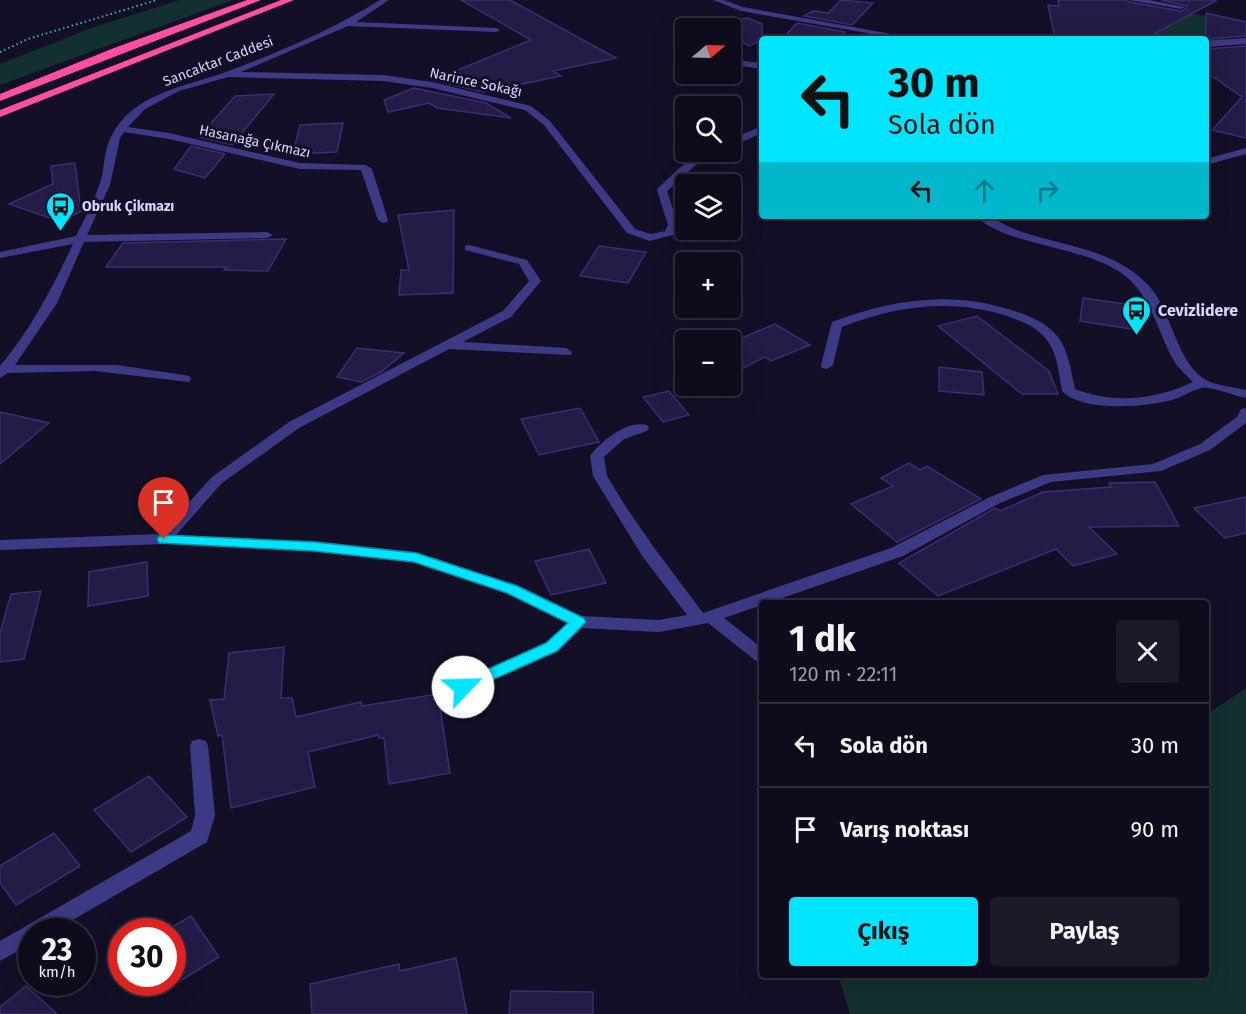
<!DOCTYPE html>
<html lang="tr">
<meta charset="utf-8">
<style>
body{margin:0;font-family:"Fira Sans",sans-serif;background:#1c1929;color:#f1f3f6;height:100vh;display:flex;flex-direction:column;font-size:22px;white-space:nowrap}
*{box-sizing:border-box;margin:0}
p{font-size:20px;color:#9b9ba3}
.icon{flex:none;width:33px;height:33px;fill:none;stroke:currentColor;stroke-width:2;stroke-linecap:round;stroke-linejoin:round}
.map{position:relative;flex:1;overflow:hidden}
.panel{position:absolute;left:759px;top:600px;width:450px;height:378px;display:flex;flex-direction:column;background:#0e0b1c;border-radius:6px;box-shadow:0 6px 24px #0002,0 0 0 2px #2e2b3b}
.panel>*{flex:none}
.top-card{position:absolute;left:759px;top:36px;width:450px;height:183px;border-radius:6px;box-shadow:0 6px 24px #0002,0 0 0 2px #2e2b3b;background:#00e5ff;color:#111;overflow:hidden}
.needle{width:39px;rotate:71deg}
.tools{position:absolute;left:675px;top:18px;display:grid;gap:12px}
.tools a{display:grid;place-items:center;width:66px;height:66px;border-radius:6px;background:#0e0b1c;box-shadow:0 6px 24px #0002,0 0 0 2px #2e2b3b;font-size:30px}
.speed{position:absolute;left:18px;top:918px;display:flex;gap:12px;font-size:30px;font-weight:700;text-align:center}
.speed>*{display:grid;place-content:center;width:78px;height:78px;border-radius:50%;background:#0e0b1c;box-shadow:0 6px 24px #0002,0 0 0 2px #2e2b3b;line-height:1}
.speed small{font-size:15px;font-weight:400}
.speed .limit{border:9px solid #d22;background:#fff;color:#111}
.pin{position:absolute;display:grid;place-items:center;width:51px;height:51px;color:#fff;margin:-62px -26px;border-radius:50% 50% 50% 0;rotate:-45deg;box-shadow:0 0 6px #0007}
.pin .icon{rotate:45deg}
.me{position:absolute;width:66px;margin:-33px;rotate:66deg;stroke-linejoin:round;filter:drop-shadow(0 0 4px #0008)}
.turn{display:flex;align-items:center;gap:21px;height:126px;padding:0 30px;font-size:27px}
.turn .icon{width:78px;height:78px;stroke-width:2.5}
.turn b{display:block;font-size:42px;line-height:51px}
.lanes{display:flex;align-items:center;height:57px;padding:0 30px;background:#0003;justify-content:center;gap:30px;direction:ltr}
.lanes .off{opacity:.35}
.round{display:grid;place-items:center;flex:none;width:63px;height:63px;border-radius:6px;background:#1c1929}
.headline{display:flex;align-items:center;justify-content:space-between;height:102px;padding:0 30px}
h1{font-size:36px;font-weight:700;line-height:45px}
.primary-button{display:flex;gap:12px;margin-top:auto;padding:12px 30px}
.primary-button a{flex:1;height:69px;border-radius:6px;background:#00e5ff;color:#111;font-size:24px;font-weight:700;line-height:69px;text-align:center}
.primary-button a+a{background:#1c1929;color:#f1f3f6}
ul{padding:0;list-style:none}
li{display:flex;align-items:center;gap:18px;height:84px;padding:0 30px;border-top:2px solid #2e2b3b}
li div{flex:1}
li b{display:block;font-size:22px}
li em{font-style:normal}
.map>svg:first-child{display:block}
.green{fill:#12302f}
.building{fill:#241b47;stroke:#3b2d73;stroke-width:1.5}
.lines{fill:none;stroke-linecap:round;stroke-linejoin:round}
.path{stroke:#2fb8b0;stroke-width:2;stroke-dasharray:1.5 3;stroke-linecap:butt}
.minor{fill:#3d3a85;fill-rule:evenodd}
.highway{fill:#ff4fa3;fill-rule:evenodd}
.route{fill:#00e5ff;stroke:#0095a6;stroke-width:1.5}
.labels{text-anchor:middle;stroke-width:6;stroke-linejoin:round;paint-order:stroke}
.far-street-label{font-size:14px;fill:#d9d4ff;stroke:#130f26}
.far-poi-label{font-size:14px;font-weight:bold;fill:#d9d4ff;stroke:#130f26;text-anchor:start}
.poi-label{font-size:16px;font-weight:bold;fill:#d9d4ff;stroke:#130f26;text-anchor:start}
</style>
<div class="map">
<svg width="1246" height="1014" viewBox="0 0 1246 1014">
<rect width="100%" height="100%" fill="#130f26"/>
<path class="green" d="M180,0H233L0,85V64L94,27Z
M1109,0L1139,3L1211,17L1225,40L1206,42V39H1149L1112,30Z
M1246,688V1014H850L838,975H1206V715Z"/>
<path class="building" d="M461,0H510L616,58L553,71L561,76L483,92L433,80L531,40Z
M841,0L873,3L852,25L804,16L813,11L828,13Z
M1058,0H1127L1129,2L1181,11L1186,9L1187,6L1161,0H1217L1145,39H1055L1048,5L1059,6Z
M1206,13L1246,22V36L1206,39Z
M748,18L762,24V40L749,46L730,35V28H719L711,24Z
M797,23L845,32L838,39H782Z
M1246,46V138L1212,130L1242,97L1206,72V49Z
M414,88L486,103L511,118L437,108L429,103L388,112L384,100Z
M274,94L232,145L199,137L235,96Z
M343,123L337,152L293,154L300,125Z
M191,146L225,154L205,178L174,169Z
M75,163L81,211L61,222L9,204L53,184L51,166Z
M454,210L453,293L399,295L401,270H409L398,215Z
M286,239L268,271L224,270L227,267H106L123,243Z
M599,246L646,252L628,283L580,276Z
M1083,298L1139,306L1137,330L1080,321Z
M977,316L1049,371L1058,394H1022L938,326Z
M775,324L810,345L771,361L765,357L730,375V343Z
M357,348L404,353L381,372L361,382L337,377Z
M939,367L982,372L984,395L939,391Z
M669,391L689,415L663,422L643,397Z
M580,408L599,442L539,455L521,419Z
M0,412L49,423L0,464Z
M909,463L920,470L927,466L981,499L897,542L851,504L893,486L881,478Z
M1155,482L1179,526L1089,527L1117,554L1073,566L1056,549L938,596L899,563L995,508L1000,511L1043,492L1111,487L1109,483Z
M1246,497V533L1225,538L1194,508Z
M589,549L606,583L551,595L535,561Z
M147,562L148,596L88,606L89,572Z
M41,591L24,659L0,662V633L11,594Z
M284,647L281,698H292L296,717L361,702L362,706L438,694L450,773L389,784L384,738H379L378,735L308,752L315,787L231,808L222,735L218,736L210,700L224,699L229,653Z
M149,776L187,817L131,852L94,810Z
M54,833L80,866L16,905L0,883V866Z
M191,916L219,957L172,986V927Z
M456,958L467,1014H312L310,984L399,964L400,971Z
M26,986L57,1014H0V1007Z
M511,991L593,992V1014H509Z"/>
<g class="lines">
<path class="path" d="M0,52L28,39L157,0"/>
<path class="minor" d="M380,0H389L356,22L496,28L500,30L496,32L348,26L241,72L383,75L432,82L531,106L550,121L635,229L651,234L665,231L668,225L657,190L658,188C676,172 692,152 718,152L698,163L667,191L678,225L673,235L650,241L627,233L544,125L525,110L432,88L383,81L228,77L179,91L145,109L128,127L169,133L300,163L366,165L372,169L388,220L387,222L383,223L378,220L361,170L300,169L169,139L124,132L120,138L110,185L87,235L267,232L273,235L267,238L84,242L57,303L15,365H117L184,375L189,376L191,379L189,382L95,371L8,373L0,378V366C32,328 52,288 73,244L0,258V252L76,236C84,220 93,203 99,186C105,171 103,152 111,137C132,93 185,87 226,72C279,52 332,30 380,0Z
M713,0H724L743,7L919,39H901L741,11Z
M1129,0H1149L1185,7L1181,9Z
M1246,38V44L1206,47V41Z
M744,61L762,63V69L741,66V62Z
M762,126V133L730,147V140Z
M1246,148V154L1206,165V159Z
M976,216C993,216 998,222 1014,229C1061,247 1114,247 1150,287C1171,310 1177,364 1206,380C1217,386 1234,387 1246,390V398C1236,396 1210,386 1201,388C1192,390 1184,396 1175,399C1149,407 1083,413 1062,391C1059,375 1058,357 1049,343C1040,328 1022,321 1007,316C951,298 895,306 842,327L833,365L827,369L822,368L821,365L832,322C890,300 950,290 1011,310C1028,315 1046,322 1058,337C1069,352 1071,371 1075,389C1114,404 1155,400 1193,382C1187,376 1179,369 1174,361C1158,333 1151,295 1124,275C1085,245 1007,247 976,216Z
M469,245L527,260L541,281L511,317L463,342L566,348L572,352L571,355L449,349L299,428L222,483L176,535L314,541L416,552L518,585L581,616L659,620L687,615L643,557L612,507L593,476L590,456C601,441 627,420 647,425L649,428L647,431L624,439L604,457L607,476L626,507L655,549L703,613L891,548L990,497L1043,475L1153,464L1200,444L1237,417L1241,409L1246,408V423L1210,450L1161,471L1051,482L1000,503L903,556L768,603H762V605L724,618L762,648V663L756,661L708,623L659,632L582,628L558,651L463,693L457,691L454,687L457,683L546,643L567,623L506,593L414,562L314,551L164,544L0,550V540L160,534L212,477L289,422L503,311L529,281L519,264L465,250V246Z
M199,739L206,741L208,746L215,815L207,842L52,932H32V943L0,961V941L191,831L195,815L190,746L192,741Z"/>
<path class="highway" d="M247,0H261L0,101V94L114,48Z
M281,0H294L0,117V110Z"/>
</g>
<path class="route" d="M164,535L314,542L416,553L517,586L584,618L586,622L557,651L463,693L457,691L455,687L457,683L546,643L568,623L507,593L414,562L314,551L159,543L157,539L159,536Z"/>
<defs>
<symbol id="bus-pin" viewBox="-11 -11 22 30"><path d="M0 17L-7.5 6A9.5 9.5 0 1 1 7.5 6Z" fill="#00e5ff" stroke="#130f26"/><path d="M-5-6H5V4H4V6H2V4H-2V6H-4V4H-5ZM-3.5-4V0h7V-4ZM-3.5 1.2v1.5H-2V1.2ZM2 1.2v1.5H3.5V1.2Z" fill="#111"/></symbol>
</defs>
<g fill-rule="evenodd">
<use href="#bus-pin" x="44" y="190" width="33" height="45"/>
<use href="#bus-pin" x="1120" y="294" width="33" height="45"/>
</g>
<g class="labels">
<g class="far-street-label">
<text transform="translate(218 61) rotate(-21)" y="5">Sancaktar Caddesi</text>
<text transform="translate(476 82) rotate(12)" y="5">Narince Sokağı</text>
<text transform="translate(255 141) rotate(12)" y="5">Hasanağa Çıkmazı</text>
</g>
<g class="far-poi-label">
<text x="82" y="211">Obruk Çikmazı</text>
</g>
<g class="poi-label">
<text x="1158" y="316">Cevizlidere</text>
</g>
</g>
</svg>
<div class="tools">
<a><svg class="needle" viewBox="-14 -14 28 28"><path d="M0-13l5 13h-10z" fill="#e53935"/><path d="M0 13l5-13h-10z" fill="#9b9ba3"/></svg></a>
<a><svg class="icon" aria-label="search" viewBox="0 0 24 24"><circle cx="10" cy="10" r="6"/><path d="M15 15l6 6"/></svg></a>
<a><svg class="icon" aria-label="layers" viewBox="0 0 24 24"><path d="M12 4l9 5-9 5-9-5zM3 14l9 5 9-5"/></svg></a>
<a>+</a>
<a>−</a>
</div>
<div class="speed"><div>23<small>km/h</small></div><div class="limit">30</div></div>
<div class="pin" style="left:164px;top:539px;background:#d93025"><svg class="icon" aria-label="arrive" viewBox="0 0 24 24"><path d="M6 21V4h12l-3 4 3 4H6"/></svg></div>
<svg class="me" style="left:463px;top:687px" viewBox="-20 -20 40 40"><circle r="19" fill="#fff"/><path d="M0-13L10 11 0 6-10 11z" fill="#00e5ff"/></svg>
<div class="top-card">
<div class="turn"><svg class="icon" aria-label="left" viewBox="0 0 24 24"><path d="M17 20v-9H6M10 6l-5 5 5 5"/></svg><div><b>30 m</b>Sola dön</div></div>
<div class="lanes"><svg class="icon" aria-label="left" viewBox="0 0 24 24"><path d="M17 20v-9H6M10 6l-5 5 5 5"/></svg><svg class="icon off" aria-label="ahead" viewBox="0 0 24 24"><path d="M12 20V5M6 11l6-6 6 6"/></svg><svg class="icon off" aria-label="right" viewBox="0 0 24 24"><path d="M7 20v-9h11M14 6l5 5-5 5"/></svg></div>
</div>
<section class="panel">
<div class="headline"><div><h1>1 dk</h1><p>120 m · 22:11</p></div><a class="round"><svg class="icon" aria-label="close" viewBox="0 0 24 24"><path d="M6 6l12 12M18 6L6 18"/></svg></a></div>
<ul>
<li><svg class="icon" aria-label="left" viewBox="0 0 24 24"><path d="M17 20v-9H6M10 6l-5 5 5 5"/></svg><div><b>Sola dön</b></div><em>30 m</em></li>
<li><svg class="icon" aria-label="arrive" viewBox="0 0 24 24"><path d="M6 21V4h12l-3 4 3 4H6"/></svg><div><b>Varış noktası</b></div><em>90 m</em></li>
</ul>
<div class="primary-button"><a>Çıkış</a><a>Paylaş</a></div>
</section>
</div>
